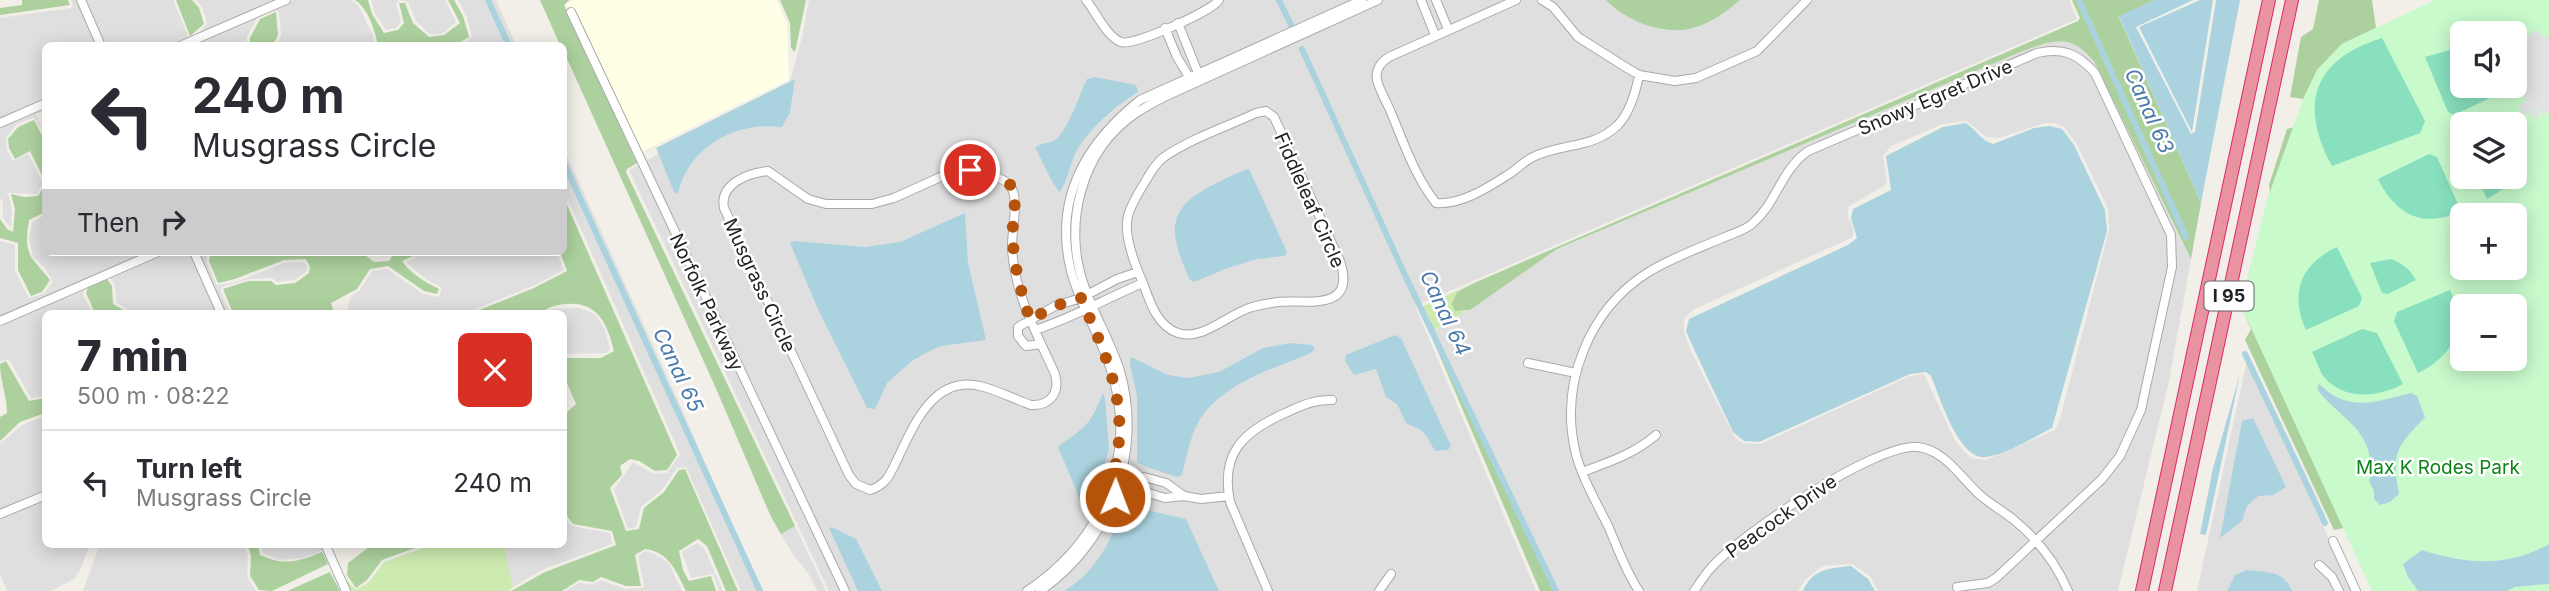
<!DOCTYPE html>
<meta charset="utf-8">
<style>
body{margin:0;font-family:Inter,sans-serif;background:#f7f7f7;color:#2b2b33;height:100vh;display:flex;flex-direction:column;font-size:26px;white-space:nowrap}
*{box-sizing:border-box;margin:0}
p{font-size:23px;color:#7c7c81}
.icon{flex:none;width:38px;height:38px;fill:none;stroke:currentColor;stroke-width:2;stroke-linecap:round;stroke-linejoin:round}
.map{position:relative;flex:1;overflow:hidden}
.sheet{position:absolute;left:42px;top:310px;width:525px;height:238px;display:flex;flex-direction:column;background:#fff;border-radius:10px;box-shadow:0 4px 18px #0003}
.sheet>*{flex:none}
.hud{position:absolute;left:42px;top:42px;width:525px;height:214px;border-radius:10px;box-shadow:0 4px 18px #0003;background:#fff;color:#2b2b33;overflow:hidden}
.buttons{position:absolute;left:2450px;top:21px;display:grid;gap:14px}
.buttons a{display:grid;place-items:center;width:77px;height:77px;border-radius:10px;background:#fff;box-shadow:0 4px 18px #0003;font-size:35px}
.pin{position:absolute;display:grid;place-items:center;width:60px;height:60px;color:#fff;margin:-30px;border:4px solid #fff;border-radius:50%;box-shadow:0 2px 7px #0007}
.me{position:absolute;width:77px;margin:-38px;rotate:1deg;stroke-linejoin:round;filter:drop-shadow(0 0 5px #0008)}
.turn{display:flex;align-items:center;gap:24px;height:147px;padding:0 35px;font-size:32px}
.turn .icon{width:91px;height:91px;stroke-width:2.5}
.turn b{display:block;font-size:49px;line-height:60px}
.then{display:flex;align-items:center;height:66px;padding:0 35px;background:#0003;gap:14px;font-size:26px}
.round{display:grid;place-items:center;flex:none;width:74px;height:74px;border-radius:10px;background:#f7f7f7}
.summary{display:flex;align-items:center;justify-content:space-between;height:119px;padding:0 35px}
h1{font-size:42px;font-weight:800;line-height:52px}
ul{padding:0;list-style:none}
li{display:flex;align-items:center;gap:21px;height:105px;padding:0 35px;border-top:2px solid #e1e1e2}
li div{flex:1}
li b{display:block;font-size:26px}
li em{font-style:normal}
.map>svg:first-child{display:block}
.residential{fill:#e0dfdf;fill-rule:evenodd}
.education{fill:#ffffe5}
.grass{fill:#cdebb0}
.forest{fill:#add19e}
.park{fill:#c8facc;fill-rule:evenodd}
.pitch{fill:#88e0be}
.parking{fill:#e2e2e2}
.water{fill:#aad3df}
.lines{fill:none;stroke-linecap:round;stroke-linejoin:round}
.canal{stroke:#aad3df;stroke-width:6}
.minor-casing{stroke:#a9a9a9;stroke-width:10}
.highway-casing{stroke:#dc2a67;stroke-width:14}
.minor{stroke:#fff;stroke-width:8}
.highway{stroke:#e892a2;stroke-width:12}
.route{stroke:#b45309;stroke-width:12;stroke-dasharray:0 21.6}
.labels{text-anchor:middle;stroke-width:5;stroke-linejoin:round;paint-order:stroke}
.shield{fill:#fff;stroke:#646464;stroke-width:2}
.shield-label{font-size:18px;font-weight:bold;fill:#222}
.street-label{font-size:19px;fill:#222;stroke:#fff}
.park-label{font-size:19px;fill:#0c8416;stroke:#fff}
.water-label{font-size:21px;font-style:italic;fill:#4a7aab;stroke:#fff}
</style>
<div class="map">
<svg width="2549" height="591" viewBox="0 0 2549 591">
<rect width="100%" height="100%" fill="#f2efe9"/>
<path class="residential" d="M71,0H77L97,45L46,46L45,100L0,120V18L71,8L73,5Z
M85,0H173L189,38L172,45H105Z
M196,0H278L199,34L207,23L202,7Z
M294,0H350L358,5L373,35L375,45H276L281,35L279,12L276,10L257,18L247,37V45L188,46Z
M371,0H445L456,22L443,33L430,34L416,21L408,2L399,0L396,4L401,22L396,28L386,30L375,13Z
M458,0H496L516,45H460L472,36L466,15Z
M809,0H2069L2077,19L1415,306L1536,591H829L629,170L790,82L802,37Z
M2057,40L2081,46L2094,61L2191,259L2169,381L2118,591H1878L1871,577L1852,564L1822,566L1805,580L1798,591H1554L1435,330L1465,311L1470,310L1557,249L2023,51ZM1967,121L1986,137L1999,138L2045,123H2056L2064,127L2077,144L2108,209L2109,230L2060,419L2055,430L1986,460L1971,458L1955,441L1924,374L1910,376L1760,444L1743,443L1735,438L1691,351L1684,332V318L1695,309L1853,237V228L1848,218V207L1887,184L1883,156L1891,146L1943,124Z
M45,107V110L36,114L43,132L34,117L16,125L6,138L7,150L13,161L28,154L43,183L37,194L8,193L12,210L11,228L3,218V201L0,198V127Z
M564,149L675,394L762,591H741L686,467L677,468L662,490L641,507L636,527L628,529L614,490L633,462L654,474L667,473L680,454L564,190Z
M45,215L46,252H150L0,318V241L15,245V271L29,298L43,294L53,282L45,268L33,257L29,238L32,222Z
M166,252H190L218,313H133L116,302L115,285L109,277Z
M198,252H209L206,261L217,285L236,282L284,263L304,262L307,267L306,272L294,280L277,282L272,278L249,279L222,287L220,290L230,313H225Z
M414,252H557L564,270L533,286L465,313H398L390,310L381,313H346L351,296L359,291L372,271L387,269L423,294L439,297L442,288L426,279L406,262L415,258Z
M85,288L83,294L92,313H46L45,396L31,398L9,359L0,361V325Z
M578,308L595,314L605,330L610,350L605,353L564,354V313H544L554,309Z
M2247,360L2353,591H2197Z
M45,416V492L0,511V444L22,425Z
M45,499L46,544H90L80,570L74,579L51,591H7L0,574V517Z
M564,517L572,526L610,533L612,544L544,569L513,587L505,551L508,544H564Z
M795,526L826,591H817L809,574L794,556L781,534Z
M697,543L704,548L723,591H719L713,574L691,578L682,552Z
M100,544H244L248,556L247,577L256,591H83Z
M261,544H321L324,550L302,558L278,560L263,553Z
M645,551L653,553L668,562L682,591H565L579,583L593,585L601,580L625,589L643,588L644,585L638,556Z"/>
<path class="education" d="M574,0H777L787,24L789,80L637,154L566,4Z"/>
<path class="grass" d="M1474,283L1457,292L1455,311H1465L1435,330L1423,306Z
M434,544H508L505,551L513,587L508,591H350L344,577L356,590L369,582L384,562Z"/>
<path class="forest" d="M22,0H68L70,5L0,15V8L22,5Z
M176,0H192L199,8L204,24L190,36Z
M355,0H368L372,14L384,33L398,30L404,23L399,3H405L413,23L429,37L444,35L460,23L448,0H454L463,16L469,37L455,45H378C375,31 368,8 355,0Z
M540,0H569L564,5L637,163L627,169L626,172L795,526L781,534L771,517L714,384L564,52V46L560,45Z
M780,0H806L795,52L791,48L790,23Z
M1606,0H1740C1726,12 1711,23 1693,28C1664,36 1626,21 1606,0Z
M2072,0H2155L2119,17L2201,203L2191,259L2094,61C2069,33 2055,40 2023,51L1557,249L1470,310L1455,311L1452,304L1457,292L1474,283L2078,21L2080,18Z
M2319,0H2372L2376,28L2342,44L2317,70L2344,528L2334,530L2245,340L2251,329L2241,306L2251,265L2273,221L2269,185L2287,129L2298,126L2303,99L2290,97L2301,37L2313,29Z
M276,12L278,35L273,45H250V38L260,19Z
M34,120L45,141V181L30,151L15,159L9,148L8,139L18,127Z
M45,184V212L29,220C23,256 30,255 50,280L42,292L31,296L18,270V243L0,238V219L7,229L13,232L15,209L11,194L24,197L38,196Z
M564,198L677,455L667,470L655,471L639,461L630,459L620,466L622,475L610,488L626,531L639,529L644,508L664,492L679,470L685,469L738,591H726L707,546L698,539L679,551L683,570L689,581L711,576L716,591H686C676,571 669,552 645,549L635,555L641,586H626L601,577L593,582L579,580L562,591H511L545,572L616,545L612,531L573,524L564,512V415L576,404L566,381H564V358H601L614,351C606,317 593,297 554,306C548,307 544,312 538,313C523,317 490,313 472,313L534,288L567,271L560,252H564Z
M211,252H361L374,262L389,261L395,252H411L413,256L402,261C411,274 425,282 439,289L437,294L424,291L388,266L370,269L357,289L331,303L334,313H233L223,289L248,281H271L276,285L295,283L309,273L310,267L306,259L284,260L235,279L218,283L209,261Z
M107,279L112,286L113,304L129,313H95L86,293L88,287Z
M1429,321L1431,322L1554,591H1540L1427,326Z
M6,361L29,401L45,398V413L20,422L0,441V417L7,413C7,396 0,381 0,364Z
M247,544H258L260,555C284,566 298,562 322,552L328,564L272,591L259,590L250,576L251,555Z
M373,544H426L382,560L367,580L356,588L347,575L348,563Z
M330,572L340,591H287Z"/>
<path class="park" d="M2435,0H2549V591H2372L2241,306L2266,203L2303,99L2317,70L2342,44ZM2462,33H2515V86H2462ZM2462,124H2515V177H2462ZM2462,215H2515V268H2462ZM2462,306H2515V359H2462Z"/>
<path class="pitch" d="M2382,38L2425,121L2420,133L2332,166C2298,104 2314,59 2382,38Z
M2450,50L2462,51V86H2505L2507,90L2454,115L2448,112L2425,57Z
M2519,117C2533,152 2521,182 2487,199L2477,177H2515V124H2502Z
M2429,154L2437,157L2461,211C2423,229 2396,215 2378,179Z
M2337,247L2362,298L2359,306L2306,330C2289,292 2301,264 2337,247Z
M2391,259C2403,264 2410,269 2416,280L2388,294L2382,293L2370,263Z
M2450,290C2467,328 2454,355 2418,373L2394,321L2397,312Z
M2362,329L2377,333L2403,384C2379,397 2344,401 2324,377C2319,370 2316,359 2312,352Z"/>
<path class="parking" d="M2538,30L2543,38L2549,35V112L2542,115L2539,108L2537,112L2540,116L2533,119L2530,113L2523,114L2518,105L2526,102L2524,98L2521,93L2514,96L2510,86H2515V41L2521,39L2523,43L2526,42L2525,37Z"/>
<path class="water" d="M2155,0H2193L2136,27L2191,134L2195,132L2216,0H2240L2201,203L2119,16Z
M2200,0H2213L2192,132L2139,27Z
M1095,77L1136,85L1138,92C1115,106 1091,127 1077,150C1070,163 1068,180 1060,192C1052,185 1042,159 1035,148C1042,142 1049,144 1055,140C1068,131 1080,93 1087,79Z
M795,79L790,112L782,127C735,121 688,147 678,194L674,192L656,148Z
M1966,123C1977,131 1981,140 1993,144L2034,128L2049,126L2062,129L2074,145L2105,210L2107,231L2052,428C2034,437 2007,454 1987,457C1959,462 1940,397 1931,376L1926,372L1910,374L1759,442L1744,441L1733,432L1694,349L1686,331L1689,319L1848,245L1857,238L1851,218L1853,209L1891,190L1886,156L1943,127Z
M1249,169L1287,252L1285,256L1257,259L1225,269L1194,282L1190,280C1170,236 1163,209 1213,185C1225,179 1237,172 1249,169Z
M965,213L968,263L986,340L940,346L913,360L887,383L875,409L867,408L817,307L790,243L795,241L865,247L900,242Z
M1395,335L1401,338L1451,446L1448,450L1435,451L1427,437L1421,430L1406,423L1397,404L1386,397L1376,369L1354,375L1345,361L1346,355Z
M1291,343L1312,345L1315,349L1311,353C1273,369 1219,384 1198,423C1190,438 1186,458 1182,475L1177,477L1144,466L1137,462V396L1130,365L1131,357L1168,375L1188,378L1219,372L1263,348Z
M2240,374L2206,535L2200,534L2213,468Z
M2319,384C2349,413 2375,402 2411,393L2417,396L2425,417C2397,448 2391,450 2399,494L2390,502L2380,505L2374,499V491L2369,481C2372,475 2370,471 2370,464C2370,428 2336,415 2317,389Z
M1103,393L1105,399L1109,449L1093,504L1087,508L1082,504L1058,447C1085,426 1089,428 1103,393Z
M2253,418L2286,487L2273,495L2258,496L2247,506L2242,521L2220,538L2242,421Z
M1138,508L1186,519L1219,591H1064C1079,583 1095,565 1104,550C1114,535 1118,511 1138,508Z
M832,527L856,539L882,591H858L829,528Z
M2549,544V584L2515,587L2507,591H2418L2408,577L2403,564L2422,550C2465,564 2508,568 2549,544Z
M1851,566L1868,579L1875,591H1803C1812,569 1830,568 1851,566Z
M2247,570C2268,573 2282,569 2292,591H2227L2235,575Z"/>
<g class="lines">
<path class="canal" d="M488,0L509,46
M1279,0L1291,25
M2079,0L2186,237
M1302,49L1404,273L1556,591
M564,163L760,591
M2245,354L2325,523"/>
<defs>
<path id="minor" d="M81,0L101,46
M1086,0C1096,12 1106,36 1121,42C1132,47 1212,11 1219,0
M1421,0L1435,35
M1436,0L1448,29
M1516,0L1389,57C1381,62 1375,70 1377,80C1379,89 1386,101 1390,110C1403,141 1415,177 1436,203C1460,205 1486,189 1506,176C1515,171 1523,162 1533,157C1562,143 1593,149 1618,125C1630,112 1636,91 1639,75
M1542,0L1553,7L1578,37L1627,68L1639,75L1675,81L1696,78L1757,51L1807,0
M571,12L845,591
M1178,23L1200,78
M1165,28L1177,57L1192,82
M180,46L286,0
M1266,111L1274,117L1340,261C1357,313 1306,299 1278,302C1270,303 1260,305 1252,307C1228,314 1203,341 1178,333C1157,326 1150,302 1143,283C1135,265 1123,235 1128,216C1131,204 1139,192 1145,182C1150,173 1156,163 1164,157C1192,138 1226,127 1256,113Z
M0,123L46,103
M956,170C970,170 1004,175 1011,187C1019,200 1012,230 1012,246C1013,291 1037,334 1055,374C1060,392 1051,406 1031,405C1014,399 997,390 980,386C931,375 912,430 895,464C889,477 885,485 870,490L856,484L849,475L724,208C719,184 748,173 768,171L808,199L826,204H872L894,198Z
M194,252L221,313
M0,321L158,252
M1035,330C1072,318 1107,298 1143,283
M1041,344L1026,346L1018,336V327L1055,306L1081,298L1117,279L1138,272
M1528,363L1576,373
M1582,472C1609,462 1634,454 1656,435
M1116,477L1133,481L1144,477L1166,483L1184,496
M1133,481L1142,491L1165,498L1184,496L1201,499L1229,496
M0,514L46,495
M2333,541L2356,591
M325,544L346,591
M2319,565L2332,577L2339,591
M1027,591C1101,542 1139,458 1111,370C1101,336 1080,306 1071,271C1053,199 1085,144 1140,100L1362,0
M1040,591C1110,543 1144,453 1120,371C1111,343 1095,316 1085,288C1062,227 1080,151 1136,113C1145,107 1155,102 1164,97L1378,0
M1268,591L1230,502C1220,453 1243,432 1285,413C1301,406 1314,399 1332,400
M1379,591L1391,574
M1639,591C1626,572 1618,549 1609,528C1597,503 1581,477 1575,450C1560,383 1589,310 1647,273C1671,258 1699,248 1725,237C1734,233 1746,230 1753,223C1777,202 1781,170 1808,151L2037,53C2063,47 2078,54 2095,73L2171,235L2172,267L2141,410L2120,456L2102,479L1996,578L1988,583L1957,587
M1694,591C1699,584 1704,576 1710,569C1738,536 1875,443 1918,447C1945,450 1961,478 1980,495C1990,504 2003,511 2014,520C2037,539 2056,563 2068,591"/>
<path id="highway" d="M2142,591L2269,0
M2165,591L2292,0"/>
</defs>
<use href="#minor" class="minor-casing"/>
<use href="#highway" class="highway-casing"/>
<use href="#minor" class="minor"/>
<use href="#highway" class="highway"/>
</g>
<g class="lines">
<path class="route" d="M970,170C981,173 998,175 1007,182C1020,191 1013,210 1013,223C1011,258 1020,288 1030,320L1055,306L1081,298C1108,360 1131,407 1113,476L1120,478L1115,497"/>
</g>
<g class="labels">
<rect class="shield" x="2204.5" y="281.5" width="49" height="29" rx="5"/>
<g class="shield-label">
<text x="2229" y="302">I 95</text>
</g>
<g class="street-label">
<text transform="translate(1935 97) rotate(-23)" y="7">Snowy Egret Drive</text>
<text transform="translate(1310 200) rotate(66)" y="7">Fiddleleaf Circle</text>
<text transform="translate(760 285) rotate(65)" y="7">Musgrass Circle</text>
<text transform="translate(707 302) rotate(65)" y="7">Norfolk Parkway</text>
<text transform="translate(1781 516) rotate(-35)" y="7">Peacock Drive</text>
</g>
<g class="park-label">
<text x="2438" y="474">Max K Rodes Park</text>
</g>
<g class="water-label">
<text transform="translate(2149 111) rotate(66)" y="7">Canal 63</text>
<text transform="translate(1445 313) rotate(65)" y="7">Canal 64</text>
<text transform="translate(678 370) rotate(65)" y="7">Canal 65</text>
</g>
</g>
</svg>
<div class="buttons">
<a><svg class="icon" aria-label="sound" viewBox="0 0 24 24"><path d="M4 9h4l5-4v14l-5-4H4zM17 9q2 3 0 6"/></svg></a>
<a><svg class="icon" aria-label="layers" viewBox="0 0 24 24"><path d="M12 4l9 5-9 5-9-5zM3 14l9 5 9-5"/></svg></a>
<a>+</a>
<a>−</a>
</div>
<div class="pin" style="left:970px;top:170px;background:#d93025"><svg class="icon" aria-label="arrive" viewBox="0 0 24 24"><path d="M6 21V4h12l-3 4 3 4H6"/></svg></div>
<svg class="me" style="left:1115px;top:497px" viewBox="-20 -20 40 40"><circle r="17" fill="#b45309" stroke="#fff" stroke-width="3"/><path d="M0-11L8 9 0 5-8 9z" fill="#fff"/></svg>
<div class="hud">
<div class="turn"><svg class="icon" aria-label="left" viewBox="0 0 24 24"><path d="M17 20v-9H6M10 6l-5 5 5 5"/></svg><div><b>240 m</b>Musgrass Circle</div></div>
<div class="then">Then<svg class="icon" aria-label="right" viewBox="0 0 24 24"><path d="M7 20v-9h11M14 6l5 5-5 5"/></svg></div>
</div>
<section class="sheet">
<div class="summary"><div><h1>7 min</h1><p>500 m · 08:22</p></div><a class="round" style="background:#d93025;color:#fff"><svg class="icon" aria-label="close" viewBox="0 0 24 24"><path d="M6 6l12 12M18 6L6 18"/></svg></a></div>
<ul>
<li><svg class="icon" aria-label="left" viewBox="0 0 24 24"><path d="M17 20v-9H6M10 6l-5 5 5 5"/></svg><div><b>Turn left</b><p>Musgrass Circle</p></div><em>240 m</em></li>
</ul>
</section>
</div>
